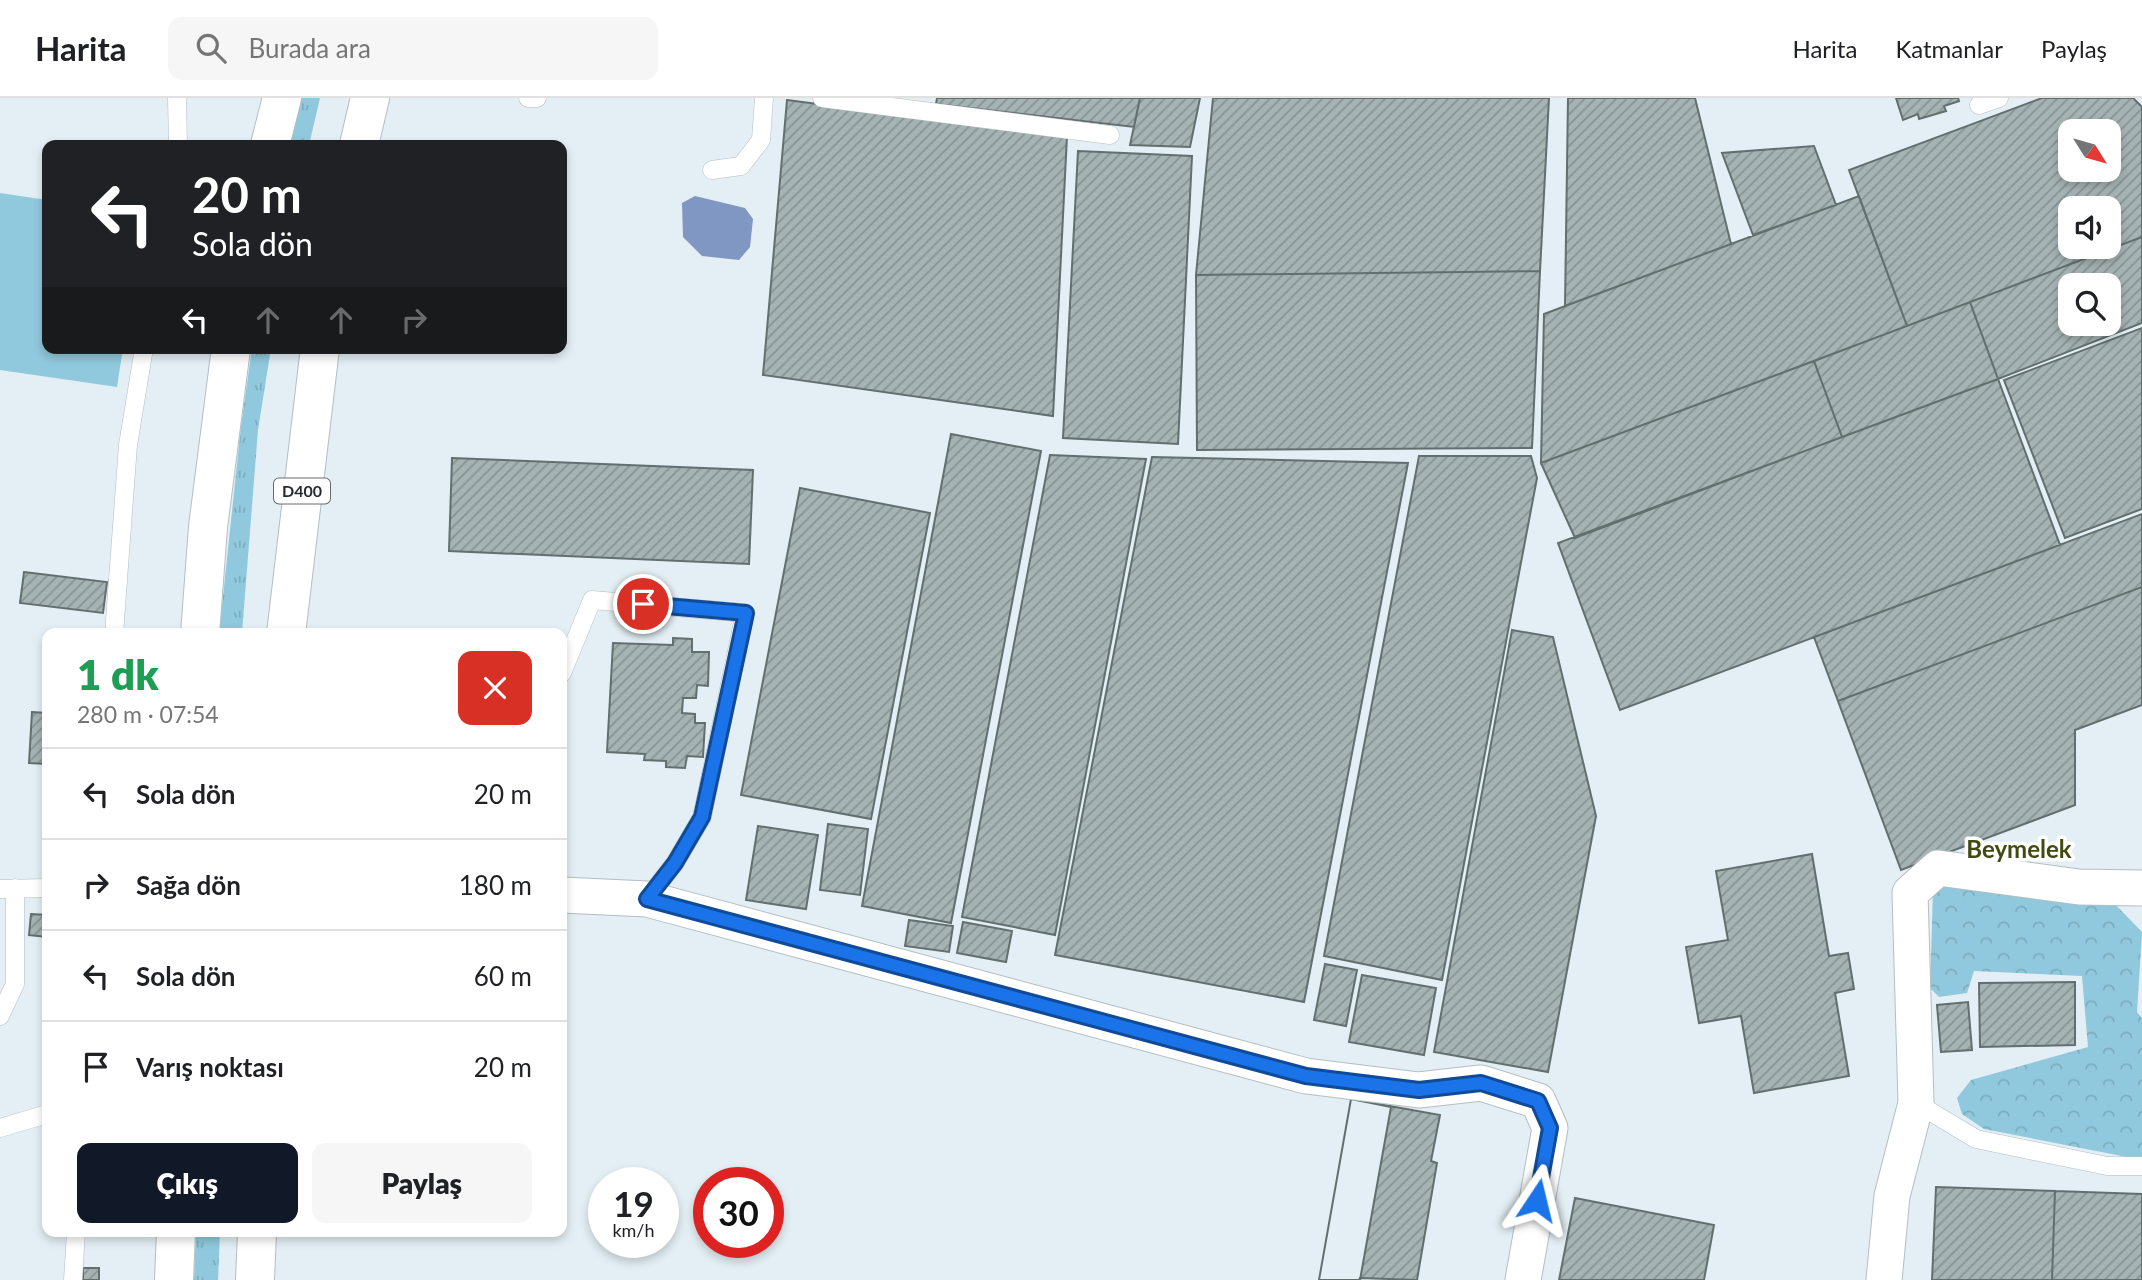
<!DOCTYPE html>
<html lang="tr">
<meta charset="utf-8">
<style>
body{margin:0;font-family:Lato,sans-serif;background:#f6f6f6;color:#202124;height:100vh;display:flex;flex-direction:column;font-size:26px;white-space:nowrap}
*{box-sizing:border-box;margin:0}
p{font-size:23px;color:#757577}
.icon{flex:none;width:38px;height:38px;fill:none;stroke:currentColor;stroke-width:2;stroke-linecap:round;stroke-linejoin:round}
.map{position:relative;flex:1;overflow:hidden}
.details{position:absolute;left:42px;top:530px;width:525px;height:609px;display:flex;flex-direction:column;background:#fff;border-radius:14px;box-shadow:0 4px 10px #0003}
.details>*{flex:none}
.hud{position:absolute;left:42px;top:42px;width:525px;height:214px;border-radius:14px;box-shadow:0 4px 10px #0003;background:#202124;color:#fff;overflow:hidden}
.needle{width:46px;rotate:127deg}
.buttons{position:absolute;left:2058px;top:21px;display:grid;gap:14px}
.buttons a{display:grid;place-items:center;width:63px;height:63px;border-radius:14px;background:#fff;box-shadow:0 4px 10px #0003;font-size:35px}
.speed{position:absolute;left:588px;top:1069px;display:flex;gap:14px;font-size:35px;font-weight:700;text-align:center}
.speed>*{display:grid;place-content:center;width:91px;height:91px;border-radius:50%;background:#fff;box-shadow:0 4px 10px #0003;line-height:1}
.speed small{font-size:18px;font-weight:400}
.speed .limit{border:10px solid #d22;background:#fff;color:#111}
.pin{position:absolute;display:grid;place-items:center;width:60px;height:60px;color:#fff;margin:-30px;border:4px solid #fff;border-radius:50%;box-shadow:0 2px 7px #0007}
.me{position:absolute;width:77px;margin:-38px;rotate:10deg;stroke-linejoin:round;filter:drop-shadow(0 0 5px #0008)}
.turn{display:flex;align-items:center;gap:24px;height:147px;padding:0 35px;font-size:32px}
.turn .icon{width:91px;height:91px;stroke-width:2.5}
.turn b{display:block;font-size:49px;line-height:60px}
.lanes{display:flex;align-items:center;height:66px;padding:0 35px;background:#0003;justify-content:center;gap:35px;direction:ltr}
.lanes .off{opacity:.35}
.round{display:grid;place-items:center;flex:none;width:74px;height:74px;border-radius:14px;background:#f6f6f6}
.summary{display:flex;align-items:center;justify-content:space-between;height:119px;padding:0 35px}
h1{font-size:42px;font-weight:800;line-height:52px;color:#1e9e55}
.action{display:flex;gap:14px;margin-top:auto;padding:14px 35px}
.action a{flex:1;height:80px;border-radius:14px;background:#111827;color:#fff;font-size:28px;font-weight:800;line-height:80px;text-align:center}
.action a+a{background:#f6f6f6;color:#202124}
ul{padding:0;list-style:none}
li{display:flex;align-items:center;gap:21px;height:91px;padding:0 35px;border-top:2px solid #e0e0e0}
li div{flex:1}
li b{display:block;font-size:26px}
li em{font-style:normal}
header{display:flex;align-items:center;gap:42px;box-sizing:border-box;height:98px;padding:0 35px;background:#fff;border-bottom:2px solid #e0e0e0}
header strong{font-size:33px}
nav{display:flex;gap:38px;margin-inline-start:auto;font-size:24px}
.search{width:490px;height:63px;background:#f6f6f6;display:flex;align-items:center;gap:18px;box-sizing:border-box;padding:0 24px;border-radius:14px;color:#757577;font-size:26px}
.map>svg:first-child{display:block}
.grass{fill:url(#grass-tufts)}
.forest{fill:url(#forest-crowns)}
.pitch{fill:#90c9dd}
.water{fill:#8096c3}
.building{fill:url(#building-hatch);stroke:#636f6f;stroke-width:2;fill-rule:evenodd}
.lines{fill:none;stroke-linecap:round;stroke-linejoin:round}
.service-casing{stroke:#b3bec3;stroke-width:19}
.minor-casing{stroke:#b3bec3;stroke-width:37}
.trunk-casing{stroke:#b3bec3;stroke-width:40}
.service{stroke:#fff;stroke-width:18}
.minor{stroke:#fff;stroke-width:35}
.trunk{stroke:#fff;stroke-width:38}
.route-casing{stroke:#114b97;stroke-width:18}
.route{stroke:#1a73e8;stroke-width:12}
.labels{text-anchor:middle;stroke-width:7;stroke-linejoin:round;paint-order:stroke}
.shield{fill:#fff;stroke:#686b6c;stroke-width:2}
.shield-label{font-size:16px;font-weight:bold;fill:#272c2d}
.district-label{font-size:24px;font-weight:bold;fill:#414a10;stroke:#fff}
</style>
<header>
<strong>Harita</strong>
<div class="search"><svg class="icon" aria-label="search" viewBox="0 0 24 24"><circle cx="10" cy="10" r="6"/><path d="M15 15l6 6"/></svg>Burada ara</div>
<nav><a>Harita</a><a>Katmanlar</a><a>Paylaş</a></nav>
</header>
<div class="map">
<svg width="2142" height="1182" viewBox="0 0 2142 1182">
<defs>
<pattern id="grass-tufts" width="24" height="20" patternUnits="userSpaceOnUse" patternTransform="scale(1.75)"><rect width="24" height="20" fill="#90c9dd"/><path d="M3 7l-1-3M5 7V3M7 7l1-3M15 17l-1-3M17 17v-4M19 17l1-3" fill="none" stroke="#7cadbe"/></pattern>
<pattern id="forest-crowns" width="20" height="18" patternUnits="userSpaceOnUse" patternTransform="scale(1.75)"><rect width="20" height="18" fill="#90c9dd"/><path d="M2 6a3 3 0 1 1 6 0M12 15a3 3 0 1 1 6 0" fill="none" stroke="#7cadbe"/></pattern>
<pattern id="building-hatch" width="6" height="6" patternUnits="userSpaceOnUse" patternTransform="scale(1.75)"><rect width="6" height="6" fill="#a6b3b4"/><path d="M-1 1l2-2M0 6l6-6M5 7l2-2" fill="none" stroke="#879293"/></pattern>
</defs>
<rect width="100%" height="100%" fill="#e3eff4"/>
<path class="grass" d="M300,0H320L309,47H288Z
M252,250H271L258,332L242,535L219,536L241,328Z
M196,1134H220L218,1182H194Z"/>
<path class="forest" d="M1958,783L2112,803L2142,834L2137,914L2142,920V1060H2132L1984,1031L1962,1016L1957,1000L1971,982L2088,949L2082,878L1974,873L1967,895L1939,899L1930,890L1933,793Z"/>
<path class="pitch" d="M0,95L47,102V250H123L117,289L0,272Z"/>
<path class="water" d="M695,98L745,110L753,121L750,149L739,162L702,158L683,139L682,105Z"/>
<path class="building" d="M937,0H1140L1134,29L936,6Z
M1140,0H1200L1190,49L1130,47Z
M1213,0H1549L1540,173L1196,177Z
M1568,0H1695L1731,146L1565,208Z
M1896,0H1958L1959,3L1944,8L1946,13L1919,21L1918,16L1903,22Z
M2042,0H2133L2142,9V139L1907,228L1849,72ZM2070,33H2109V72H2070ZM2070,110H2109V149H2070Z
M787,2L1067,38L1053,318L763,277Z
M1814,48L1836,107L1753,137L1722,55Z
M1078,53L1192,58L1178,346L1063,340Z
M1859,98L1907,228L1541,365L1544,216Z
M2142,139V225L1998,281L1970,204ZM2070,187H2109V226H2070Z
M1540,173L1532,350L1197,352L1196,177Z
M1970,204L1998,281L1842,339L1814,263Z
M2142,230V411L2065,440L2004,282Z
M1814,263L1842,339L1575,440L1541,365Z
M1998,281L2060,447L1620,612L1558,445Z
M951,336L1041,353L951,825L862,808Z
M1050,357L1146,361L1055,837L962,819Z
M1419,358H1531L1537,380L1442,882L1324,858Z
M1152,359L1408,365L1304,904L1055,857Z
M452,360L753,372L749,466L449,453Z
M800,390L930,415L871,721L741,697Z
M2142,416V489L1838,603L1814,539Z
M24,474L107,484L103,515L20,505Z
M2142,489V607L2075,632V707L1901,772L1838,603Z
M1512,532L1553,539L1596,718L1548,974L1434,954Z
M673,540L692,541V554H709L708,588L697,587L696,600H683L682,615L695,616V625H705L703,659L687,658L685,670L666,669V663L644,662L645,656L607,654L613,545L673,547Z
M32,614L47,615V666L29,665Z
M828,726L868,731L860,797L820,792Z
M758,728L818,737L806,811L746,802Z
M1812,756L1829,858L1848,855L1854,891L1835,895L1849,978L1754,995L1741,918L1699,925L1686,849L1728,842L1716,773Z
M31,816L47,817V839L29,837Z
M909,822L953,828L949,854L905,848Z
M963,824L1012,833L1006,864L957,855Z
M1325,866L1357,872L1346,928L1314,922Z
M1362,877L1436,890L1424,957L1349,944Z
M2075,884V947L1980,949L1979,885Z
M1968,904L1972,952L1941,954L1937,907Z
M1351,1001L1391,1009L1360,1182H1319Z
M1351,1001L1440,1017L1431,1063L1437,1065L1417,1182L1360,1180L1359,1182H1319Z
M1936,1089L2055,1093L2052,1182H1932Z
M2055,1093L2142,1096V1182H2052Z
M1575,1100L1714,1127L1704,1182H1559Z
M83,1170H99V1182H83Z"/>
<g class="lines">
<defs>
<path id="service" d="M177,0L178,47
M528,0H537
M822,0L1110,37
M1979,7L1999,0
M712,72L741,68L761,42L764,0
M114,536L128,347L144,250
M562,575L592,502L745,515L702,719L675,765L647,801
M0,791L47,790
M0,918L15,886V790
M1916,1005L1976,1041L2107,1068H2142
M0,1030L47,1016
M73,1182L76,1134"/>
<path id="minor" d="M562,797L647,801L1306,978L1419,992L1481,985L1538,1003L1550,1030L1523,1182
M1884,1182L1892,1098L1916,1005L1910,795L1938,770L2079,789L2142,790"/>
<path id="trunk" d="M270,47L282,0
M359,47L370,0
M200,536L208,429L231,250
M286,536L320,250
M174,1182L176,1134
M255,1182L257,1134"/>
</defs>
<use href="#service" class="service-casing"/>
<use href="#minor" class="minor-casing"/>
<use href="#trunk" class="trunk-casing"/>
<use href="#service" class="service"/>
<use href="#minor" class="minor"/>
<use href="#trunk" class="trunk"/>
</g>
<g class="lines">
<defs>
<path id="route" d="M643,506L746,515L702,719L675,765L647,801L1306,978L1419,992L1481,985L1538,1003L1550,1030L1537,1102"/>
</defs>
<use href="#route" class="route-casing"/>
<use href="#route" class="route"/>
</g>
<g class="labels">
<rect class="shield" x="274" y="380.5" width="56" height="25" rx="5"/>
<g class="shield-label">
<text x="302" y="399">D400</text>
</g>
<g class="district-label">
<text x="2019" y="760">Beymelek</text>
</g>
</g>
</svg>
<div class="buttons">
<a><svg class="needle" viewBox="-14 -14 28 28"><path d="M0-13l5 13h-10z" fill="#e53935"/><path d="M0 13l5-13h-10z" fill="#757577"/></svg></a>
<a><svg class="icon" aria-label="sound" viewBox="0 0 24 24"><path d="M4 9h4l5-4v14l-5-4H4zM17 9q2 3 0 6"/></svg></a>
<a><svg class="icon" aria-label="search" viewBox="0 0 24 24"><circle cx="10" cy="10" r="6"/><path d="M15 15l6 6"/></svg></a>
</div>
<div class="speed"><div>19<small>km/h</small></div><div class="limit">30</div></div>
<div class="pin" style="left:643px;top:506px;background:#d93025"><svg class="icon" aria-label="arrive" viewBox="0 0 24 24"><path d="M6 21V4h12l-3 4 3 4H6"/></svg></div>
<svg class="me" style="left:1537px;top:1102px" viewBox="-20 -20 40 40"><path d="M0-17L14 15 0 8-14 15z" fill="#1a73e8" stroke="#fff" stroke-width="4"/></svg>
<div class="hud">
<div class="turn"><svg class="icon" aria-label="left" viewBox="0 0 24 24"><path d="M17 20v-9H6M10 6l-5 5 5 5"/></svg><div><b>20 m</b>Sola dön</div></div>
<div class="lanes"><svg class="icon" aria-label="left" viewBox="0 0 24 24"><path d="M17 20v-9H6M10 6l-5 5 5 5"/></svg><svg class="icon off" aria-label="ahead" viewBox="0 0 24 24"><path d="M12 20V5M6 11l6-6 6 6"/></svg><svg class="icon off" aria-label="ahead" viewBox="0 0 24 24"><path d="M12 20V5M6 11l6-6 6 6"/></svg><svg class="icon off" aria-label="right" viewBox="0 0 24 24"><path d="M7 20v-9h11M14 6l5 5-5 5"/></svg></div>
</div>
<section class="details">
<div class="summary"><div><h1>1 dk</h1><p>280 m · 07:54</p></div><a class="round" style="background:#d93025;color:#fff"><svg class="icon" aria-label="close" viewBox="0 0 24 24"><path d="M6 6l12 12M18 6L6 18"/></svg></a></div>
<ul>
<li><svg class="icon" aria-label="left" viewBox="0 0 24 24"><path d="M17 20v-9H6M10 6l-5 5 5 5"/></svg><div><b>Sola dön</b></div><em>20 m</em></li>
<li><svg class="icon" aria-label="right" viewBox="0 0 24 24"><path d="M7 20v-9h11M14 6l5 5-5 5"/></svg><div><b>Sağa dön</b></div><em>180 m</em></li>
<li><svg class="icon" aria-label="left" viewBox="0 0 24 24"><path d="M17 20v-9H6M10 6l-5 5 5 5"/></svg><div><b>Sola dön</b></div><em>60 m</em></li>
<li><svg class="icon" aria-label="arrive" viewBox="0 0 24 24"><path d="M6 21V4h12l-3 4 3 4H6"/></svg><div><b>Varış noktası</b></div><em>20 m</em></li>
</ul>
<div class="action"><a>Çıkış</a><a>Paylaş</a></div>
</section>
</div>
